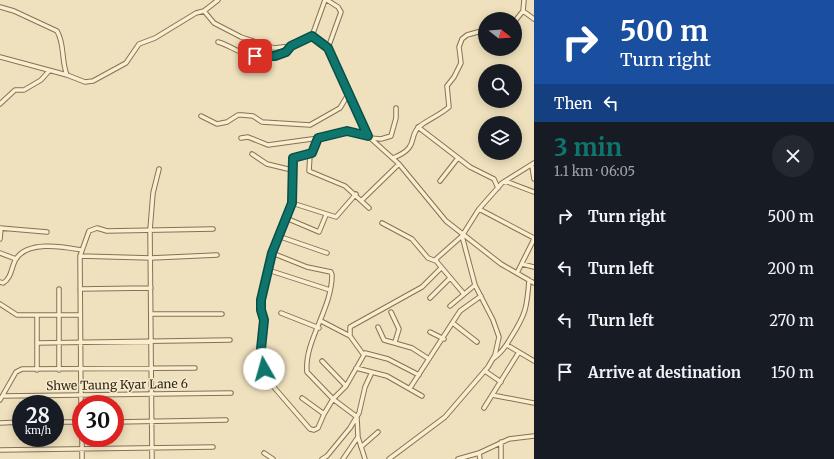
<!DOCTYPE html>
<meta charset="utf-8">
<style>
body{margin:0;font-family:Merriweather,serif;background:#242831;color:#f1f3f6;height:100vh;display:flex;flex-direction:column;font-size:15px;white-space:nowrap}
*{box-sizing:border-box;margin:0}
p{font-size:13px;color:#9ea1a6}
.icon{flex:none;width:22px;height:22px;fill:none;stroke:currentColor;stroke-width:2;stroke-linecap:round;stroke-linejoin:round}
.map{position:relative;flex:1;overflow:hidden}
.sheet{display:flex;flex-direction:column;background:#171b24;width:300px}
.sheet>*{flex:none}
.hud{background:#1a4fa0;color:#fff;overflow:hidden}
.needle{width:26px;rotate:107deg}
.fabs{position:absolute;left:478px;top:12px;display:grid;gap:8px}
.fabs a{display:grid;place-items:center;width:44px;height:44px;border-radius:50%;background:#171b24;box-shadow:0 2px 10px #0003;font-size:20px}
.speed{position:absolute;left:12px;top:395px;display:flex;gap:8px;font-size:20px;font-weight:700;text-align:center}
.speed>*{display:grid;place-content:center;width:52px;height:52px;border-radius:50%;background:#171b24;box-shadow:0 2px 10px #0003;line-height:1}
.speed small{font-size:10px;font-weight:400}
.speed .limit{border:6px solid #d22;background:#fff;color:#111}
.pin{position:absolute;display:grid;place-items:center;width:34px;height:34px;color:#fff;margin:-17px;border-radius:8px;box-shadow:0 2px 6px #0006}
.me{position:absolute;width:44px;margin:-22px;rotate:353deg;stroke-linejoin:round;filter:drop-shadow(0 0 3px #0008)}
.turn{display:flex;align-items:center;gap:14px;height:84px;padding:0 20px;font-size:18px}
.turn .icon{width:52px;height:52px;stroke-width:2.5}
.turn b{display:block;font-size:28px;line-height:34px}
.then{display:flex;align-items:center;height:38px;padding:0 20px;background:#0003;gap:8px;font-size:15px}
.round{display:grid;place-items:center;flex:none;width:42px;height:42px;border-radius:21px;background:#242831}
.head{display:flex;align-items:center;justify-content:space-between;height:68px;padding:0 20px}
h1{font-size:24px;font-weight:700;line-height:30px;color:#0f766e}
ul{padding:0;list-style:none}
li{display:flex;align-items:center;gap:12px;height:52px;padding:0 20px}
li div{flex:1}
li b{display:block;font-size:15px}
li em{font-style:normal}
main{display:flex;flex:1;min-height:0}
.map>svg:first-child{display:block}
.lines{fill:none;stroke-linecap:round;stroke-linejoin:round}
.street-casing{stroke:#877155;stroke-width:5.5}
.street{stroke:#faeed0;stroke-width:3.5}
.route-casing{stroke:#0a4d48;stroke-width:10}
.route{stroke:#0f766e;stroke-width:7}
.labels{text-anchor:middle;stroke-width:3;stroke-linejoin:round;paint-order:stroke}
.street-label{font-size:12px;fill:#36281b;stroke:#f6ebcc}
</style>
<main>
<div class="map">
<svg width="534" height="459" viewBox="0 0 534 459">
<rect width="100%" height="100%" fill="#efe1bd"/>
<g class="lines">
<defs>
<path id="street" d="M327,0L338,7L341,12L328,48
M0,7L14,11L57,31C65,44 61,61 67,75
M204,11L214,23L241,37L274,48L291,46L312,36L325,0
M523,11L534,19
M515,21L523,11L524,0
M312,36L328,48L368,136L399,164L446,221L501,264L534,283
M218,42C226,44 233,49 241,52C256,58 279,60 290,46
M0,57L67,75L85,82L93,81L126,63L139,44L155,38L196,13L204,11L218,0
M0,104L15,90H24L41,80L49,71
M201,116L217,124L227,122L238,115H242L253,116L262,122L310,125L340,108L349,93
M418,127L470,167L494,179L498,188
M241,138L248,137L268,145L319,138L347,131L368,136
M319,138L312,153L294,158L293,160L292,203L272,253L261,300V310L264,320L261,349L264,369L272,385L310,429L314,430L318,428L324,414L333,399L346,386L365,353L388,359L419,375
M370,138L381,139L391,136L396,118V108
M252,154L267,164L292,170
M310,155L309,171L345,186L369,208
M393,158C421,147 407,136 420,126C429,119 440,115 449,107L447,86L454,77L461,63L459,47L462,39L467,35L485,30
M532,166L534,179
M440,181L458,158
M505,181L534,192
M362,200L399,164
M292,203L336,217L356,194
M479,209L534,238
M286,218L319,232L326,215
M382,223L412,239L428,258L436,261
M0,228L47,232
M278,236L327,253
M0,239L1,228
M0,253L16,259
M272,253L307,267L331,272L332,275C332,309 304,341 307,372L333,399L357,417
M80,256L151,258L217,255
M522,264L534,267
M268,270L330,290
M517,273L534,239
M0,282L3,283C12,278 11,267 16,259C28,240 64,247 82,250
M59,289V370
M80,289L151,288
M464,294L437,262L436,259L462,236L479,209L502,183L534,163
M430,298L450,278
M0,304L17,315H80
M450,306L475,285
M391,312L399,329L395,342
M281,313L319,328
M151,314H222
M37,316V370
M321,321L350,336
M454,324L477,342
M378,327L384,340L412,348L429,359
M430,332L444,339
M37,343L230,340
M507,345L534,361
M363,354L350,336V327L422,287L441,268
M494,358C501,353 506,346 510,339C526,314 527,308 529,280
M322,361L346,386
M356,368L387,376L422,396
M485,371L501,382
M410,388L460,311L481,296
M492,395L534,403
M3,396L231,393
M302,398L324,414
M0,400L16,372L22,369L195,368
M81,404L80,256L89,231L97,228L107,231L213,229
M484,408L519,352
M357,418L358,437L365,459
M55,422H81
M115,422L226,420
M0,423L21,422
M82,438V459
M501,442V459
M361,447L378,432
M0,450L213,447
M264,453L273,459
M479,453L480,459
M152,459L150,230L153,193L159,169
M322,459L327,456L350,428L359,413L365,387L372,372
M343,459L358,437
M389,459L445,417L488,367L495,355L499,337L493,320L475,285L462,236
M458,459L479,453L509,439L534,436"/>
</defs>
<use href="#street" class="street-casing"/>
<use href="#street" class="street"/>
</g>
<g class="lines">
<defs>
<path id="route" d="M255,56H275L286,52L291,46L312,36L328,48L368,136L347,131L318,138L312,153L293,158L292,203L272,253L261,300V310L264,320L261,349L264,369"/>
</defs>
<use href="#route" class="route-casing"/>
<use href="#route" class="route"/>
</g>
<g class="labels">
<g class="street-label">
<text transform="translate(117 385) rotate(-1)" y="4">Shwe Taung Kyar Lane 6</text>
</g>
</g>
</svg>
<div class="fabs">
<a><svg class="needle" viewBox="-14 -14 28 28"><path d="M0-13l5 13h-10z" fill="#e53935"/><path d="M0 13l5-13h-10z" fill="#9ea1a6"/></svg></a>
<a><svg class="icon" aria-label="search" viewBox="0 0 24 24"><circle cx="10" cy="10" r="6"/><path d="M15 15l6 6"/></svg></a>
<a><svg class="icon" aria-label="layers" viewBox="0 0 24 24"><path d="M12 4l9 5-9 5-9-5zM3 14l9 5 9-5"/></svg></a>
</div>
<div class="speed"><div>28<small>km/h</small></div><div class="limit">30</div></div>
<div class="pin" style="left:255px;top:56px;background:#d93025"><svg class="icon" aria-label="arrive" viewBox="0 0 24 24"><path d="M6 21V4h12l-3 4 3 4H6"/></svg></div>
<svg class="me" style="left:264px;top:369px" viewBox="-20 -20 40 40"><circle r="19" fill="#fff"/><path d="M0-13L10 11 0 6-10 11z" fill="#0f766e"/></svg>
</div>
<section class="sheet">
<div class="hud">
<div class="turn"><svg class="icon" aria-label="right" viewBox="0 0 24 24"><path d="M7 20v-9h11M14 6l5 5-5 5"/></svg><div><b>500 m</b>Turn right</div></div>
<div class="then">Then<svg class="icon" aria-label="left" viewBox="0 0 24 24"><path d="M17 20v-9H6M10 6l-5 5 5 5"/></svg></div>
</div>
<div class="head"><div><h1>3 min</h1><p>1.1 km · 06:05</p></div><a class="round"><svg class="icon" aria-label="close" viewBox="0 0 24 24"><path d="M6 6l12 12M18 6L6 18"/></svg></a></div>
<ul>
<li><svg class="icon" aria-label="right" viewBox="0 0 24 24"><path d="M7 20v-9h11M14 6l5 5-5 5"/></svg><div><b>Turn right</b></div><em>500 m</em></li>
<li><svg class="icon" aria-label="left" viewBox="0 0 24 24"><path d="M17 20v-9H6M10 6l-5 5 5 5"/></svg><div><b>Turn left</b></div><em>200 m</em></li>
<li><svg class="icon" aria-label="left" viewBox="0 0 24 24"><path d="M17 20v-9H6M10 6l-5 5 5 5"/></svg><div><b>Turn left</b></div><em>270 m</em></li>
<li><svg class="icon" aria-label="arrive" viewBox="0 0 24 24"><path d="M6 21V4h12l-3 4 3 4H6"/></svg><div><b>Arrive at destination</b></div><em>150 m</em></li>
</ul>
</section>
</main>
